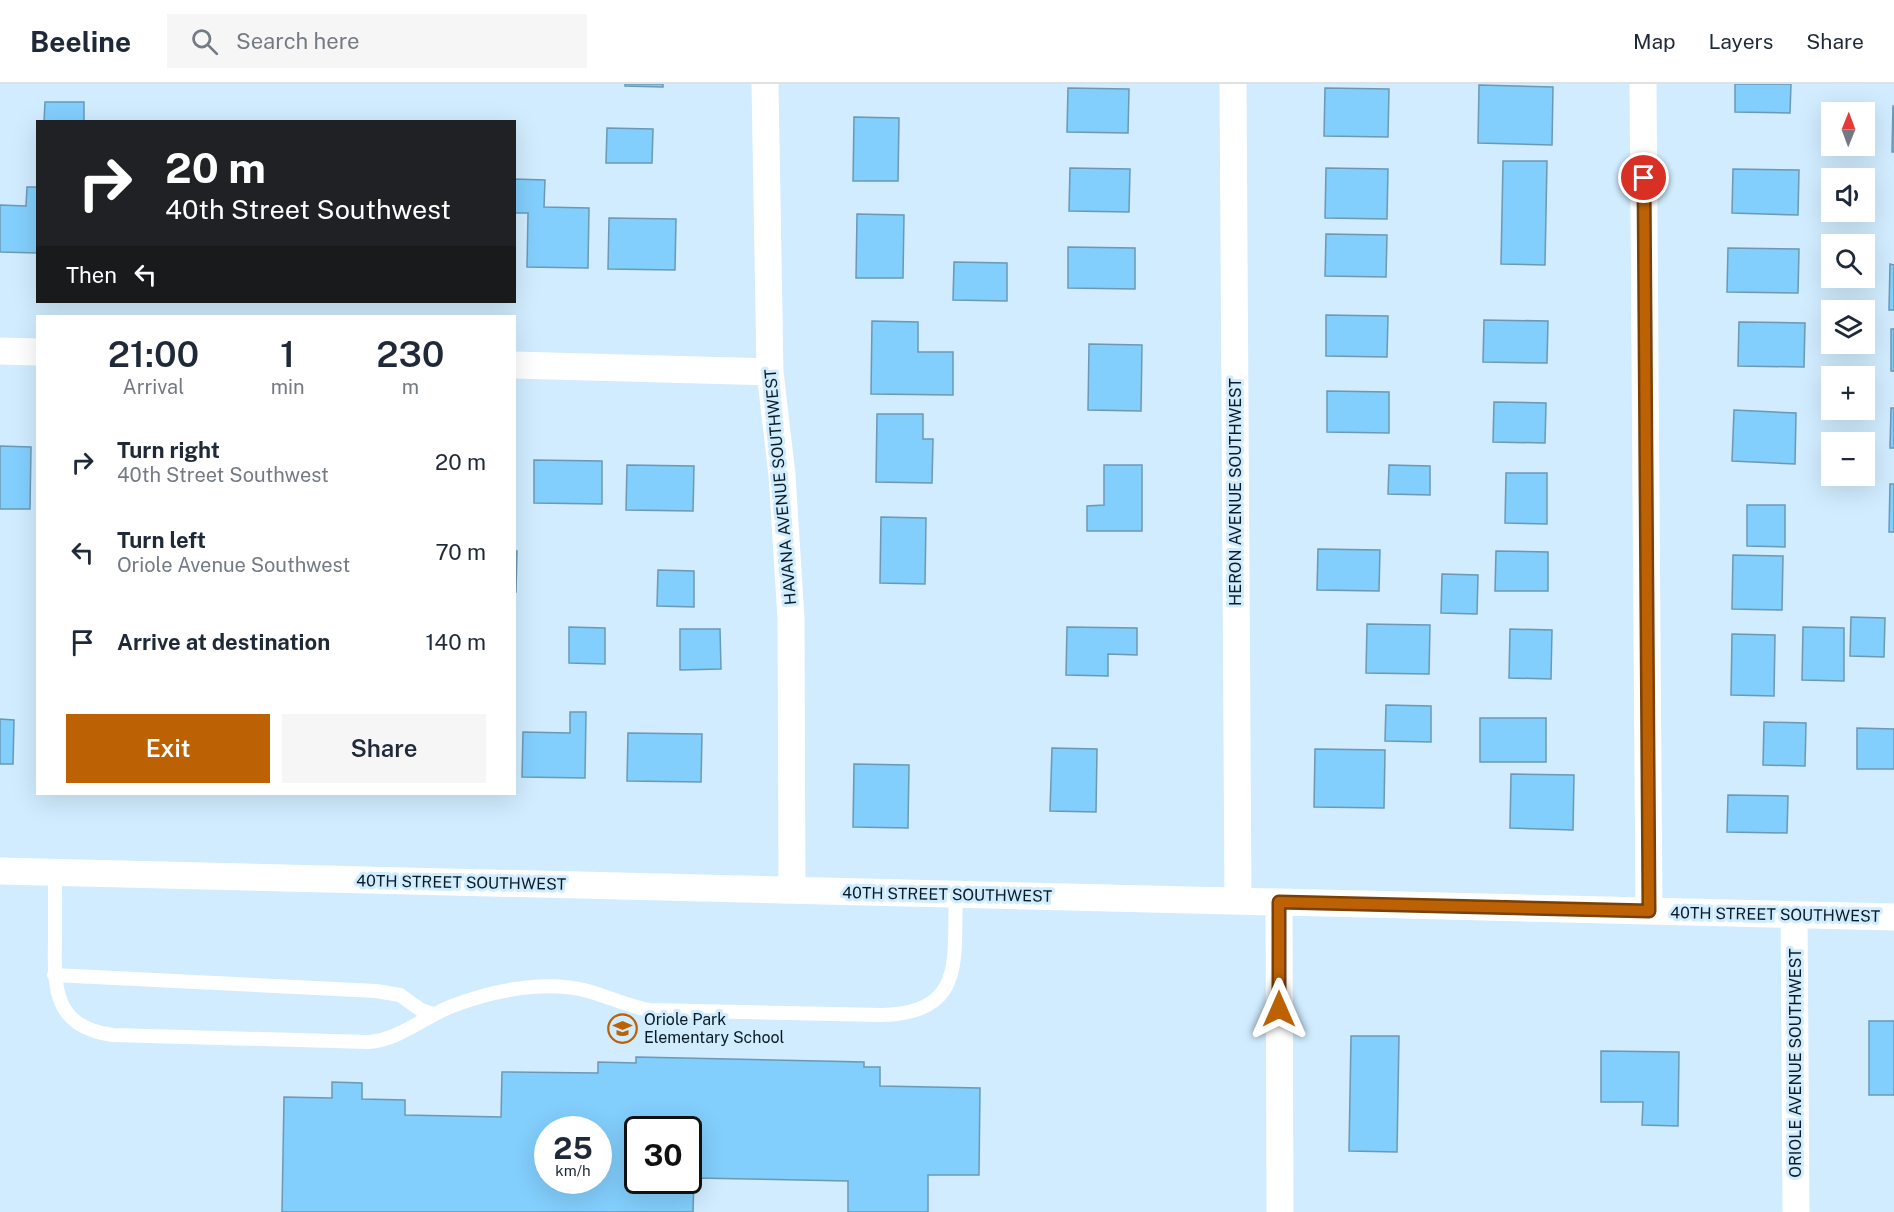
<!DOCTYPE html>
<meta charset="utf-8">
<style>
body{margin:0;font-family:"Public Sans",sans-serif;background:#f6f6f7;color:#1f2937;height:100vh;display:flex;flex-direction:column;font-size:22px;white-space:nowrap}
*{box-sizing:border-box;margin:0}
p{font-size:20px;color:#747a83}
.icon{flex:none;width:33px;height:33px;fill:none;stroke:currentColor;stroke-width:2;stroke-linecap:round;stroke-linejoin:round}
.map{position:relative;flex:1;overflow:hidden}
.drawer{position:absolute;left:36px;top:231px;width:480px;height:480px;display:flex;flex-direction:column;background:#fff;border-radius:0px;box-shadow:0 6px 24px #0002}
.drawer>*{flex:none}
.top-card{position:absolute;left:36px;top:36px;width:480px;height:183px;border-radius:0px;box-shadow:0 6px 24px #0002;background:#202124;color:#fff;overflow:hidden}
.needle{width:39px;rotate:1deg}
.fabs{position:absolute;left:1821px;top:18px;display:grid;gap:12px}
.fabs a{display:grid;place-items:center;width:54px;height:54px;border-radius:0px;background:#fff;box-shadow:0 6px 24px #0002;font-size:30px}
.speed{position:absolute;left:534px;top:1032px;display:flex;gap:12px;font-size:30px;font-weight:700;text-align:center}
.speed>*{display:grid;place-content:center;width:78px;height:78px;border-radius:50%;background:#fff;box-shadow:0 6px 24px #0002;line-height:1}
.speed small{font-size:15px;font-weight:400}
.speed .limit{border:3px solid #111;border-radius:9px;background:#fff;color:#111}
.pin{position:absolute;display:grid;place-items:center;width:51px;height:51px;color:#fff;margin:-26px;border:3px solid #fff;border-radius:50%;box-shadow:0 2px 6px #0007}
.me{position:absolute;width:66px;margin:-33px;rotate:0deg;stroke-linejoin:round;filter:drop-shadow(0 0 4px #0008)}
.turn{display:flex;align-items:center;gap:21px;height:126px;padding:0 30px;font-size:27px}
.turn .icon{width:78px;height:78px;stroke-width:2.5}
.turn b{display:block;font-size:42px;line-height:51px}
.then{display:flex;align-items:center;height:57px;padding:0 30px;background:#0003;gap:12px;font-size:22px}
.eta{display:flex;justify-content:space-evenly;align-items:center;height:102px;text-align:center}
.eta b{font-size:36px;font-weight:600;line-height:42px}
.action{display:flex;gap:12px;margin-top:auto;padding:12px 30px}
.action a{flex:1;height:69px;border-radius:0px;background:#bc6204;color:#fff;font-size:24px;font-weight:600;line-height:69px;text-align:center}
.action a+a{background:#f6f6f7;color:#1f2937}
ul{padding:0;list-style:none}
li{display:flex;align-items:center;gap:18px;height:90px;padding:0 30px}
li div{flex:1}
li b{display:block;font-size:22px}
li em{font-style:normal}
header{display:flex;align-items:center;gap:36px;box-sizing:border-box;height:84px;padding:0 30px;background:#fff;border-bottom:2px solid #e0e1e3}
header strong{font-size:28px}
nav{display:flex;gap:33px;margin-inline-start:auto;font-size:21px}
.search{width:420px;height:54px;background:#f6f6f7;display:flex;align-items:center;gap:15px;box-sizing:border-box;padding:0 21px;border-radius:0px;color:#747a83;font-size:22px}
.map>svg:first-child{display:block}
.building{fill:#82cefc;stroke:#6b99b5;stroke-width:1.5;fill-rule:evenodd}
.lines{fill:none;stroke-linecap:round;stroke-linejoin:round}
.service{stroke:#fff;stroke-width:14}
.minor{stroke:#fff;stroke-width:27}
.route-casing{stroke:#7a4003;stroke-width:15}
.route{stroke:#bc6204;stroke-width:10}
.labels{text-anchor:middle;stroke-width:6;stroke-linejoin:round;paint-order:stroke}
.street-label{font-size:16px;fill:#081b26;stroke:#d0ecfe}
.poi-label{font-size:16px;fill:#081b26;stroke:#d0ecfe;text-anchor:start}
</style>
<header>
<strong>Beeline</strong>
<div class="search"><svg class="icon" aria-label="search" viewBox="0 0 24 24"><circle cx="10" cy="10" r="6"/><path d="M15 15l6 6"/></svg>Search here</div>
<nav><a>Map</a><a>Layers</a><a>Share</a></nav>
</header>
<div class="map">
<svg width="1894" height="1128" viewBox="0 0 1894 1128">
<rect width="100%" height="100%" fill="#d0ecfe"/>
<path class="building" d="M625,0H663V3L625,2Z
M1735,0H1791L1790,29L1735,28Z
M1479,1L1553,3L1552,61L1478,59Z
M1068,4L1129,5L1128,49L1067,48Z
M1325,4L1389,5L1388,53L1324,52Z
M45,18H84V38H44Z
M1893,22H1894V68H1892Z
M854,33L899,34L898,97H853Z
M607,44L653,45L652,79H606Z
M1503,77H1547L1545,181L1501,180Z
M1070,84L1130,85L1129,128L1069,127Z
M1326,84L1388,85L1387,135L1325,134Z
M1733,85L1799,86L1798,131L1732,129Z
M514,95L545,96L544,123L589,124L588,184L527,183L528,129H514Z
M27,103H38V169L0,168V121L26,122Z
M857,130L904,131L903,194H856Z
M609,134L676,135L675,186L608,185Z
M1326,150L1387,151L1386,193L1325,192Z
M1068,163L1135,164V205L1068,204Z
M1728,164L1799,165L1798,209L1727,208Z
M954,178L1007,179V217L953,216Z
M1890,180L1894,181V226H1889Z
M1326,231L1388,232L1387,273L1326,272Z
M1484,236L1548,237L1547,279L1483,278Z
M872,237L918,238V268H953V311L871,310Z
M1739,238L1805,239L1804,283L1738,282Z
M1891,245H1894V287H1891Z
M1089,260L1142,261L1141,327L1088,326Z
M1327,307L1389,308V349L1327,348Z
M1494,318L1546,319L1545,359L1493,358Z
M1891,324H1894V364H1890Z
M1734,326L1796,329L1795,380L1732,377Z
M877,330H923V355H933L932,399L876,398Z
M0,362L31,363L30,425H0Z
M534,376L602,377V420L534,419Z
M627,381L694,382L693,427L626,426Z
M1104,381H1142V447H1087V422L1104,421Z
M1389,381L1430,382V411L1388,410Z
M1506,389H1547V440L1505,439Z
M1890,400H1894V448H1889Z
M1747,421H1785V463L1747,462Z
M881,433L926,434L925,500L880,499Z
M1318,465L1380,466L1379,507L1317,506Z
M514,467H517L516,508H514Z
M1496,467L1548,468V507H1495Z
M1733,471L1783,472L1782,526L1732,525Z
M658,486L694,487V523L657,522Z
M1442,490L1478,491L1477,530L1441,529Z
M1851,533L1885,534L1884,573L1850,572Z
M1367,540L1430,541L1429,590L1366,589Z
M569,543L605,544V580L569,579Z
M1067,543L1137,544V571L1108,570V592L1066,591Z
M1803,543L1844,544V597L1802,596Z
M680,545H720L721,585L680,586Z
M1510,545L1552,546L1551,595L1509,594Z
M1732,550L1775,551L1774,612L1731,611Z
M1386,621L1431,622V658L1385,657Z
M570,628H586L585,694L522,693L523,648L570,649Z
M1480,634H1546V678H1480Z
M0,635L14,636L13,680H0Z
M1764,638L1806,639L1805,682L1763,681Z
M1857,644L1894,645V685H1857Z
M628,649L702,650L701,698L627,697Z
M1052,664L1097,665L1096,728L1050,727Z
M1315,665L1385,666L1384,724L1314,723Z
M854,680L909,681L908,744L853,743Z
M1511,690L1574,691L1573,746L1510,744Z
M1728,711L1788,712L1787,749L1727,748Z
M1869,937H1894V1011H1869Z
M1351,952H1399L1397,1068L1349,1067Z
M1601,967L1679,968L1678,1042L1642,1041L1643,1018H1601Z
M636,973L864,978V983H880V1002L980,1004L979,1091H928V1128H848V1097L694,1094L693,1128H282L284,1013L332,1014V998L362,999V1015L405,1016V1031L501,1033L502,988L598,989V978L636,979ZM548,1046H598V1096H548ZM638,1046H688V1096H638Z"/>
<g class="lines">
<path class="service" d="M55,789C55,811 55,832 55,854C54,904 53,943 113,951L368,958C399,956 424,933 452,922C494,906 544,896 588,907C609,913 628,922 649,926L882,931C967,929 953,874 956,810
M54,891L376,907L400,911L421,926L433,930"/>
<path class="minor" d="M765,0L770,288L782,391L791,534L792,806
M1233,0L1238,817
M1643,0L1649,827
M0,267L38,268
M514,281L770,288
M0,787L1894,833
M1279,818L1280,1128
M1794,831L1796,1128"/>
</g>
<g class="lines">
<defs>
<path id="route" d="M1279,925V818L1649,827L1644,94"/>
</defs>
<use href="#route" class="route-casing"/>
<use href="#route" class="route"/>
</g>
<defs>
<symbol id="school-ring" viewBox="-11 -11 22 22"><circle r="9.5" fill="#d0ecfe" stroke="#bc6204" stroke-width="1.5"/><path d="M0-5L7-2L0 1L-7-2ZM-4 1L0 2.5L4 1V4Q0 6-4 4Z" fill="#bc6204"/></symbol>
</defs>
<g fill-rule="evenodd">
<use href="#school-ring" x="606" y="928" width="33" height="33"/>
</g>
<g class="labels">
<g class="street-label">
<text transform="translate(780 403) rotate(-95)" y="6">HAVANA AVENUE SOUTHWEST</text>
<text transform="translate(1235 408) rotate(-90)" y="6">HERON AVENUE SOUTHWEST</text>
<text transform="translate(461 798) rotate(1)" y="6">40TH STREET SOUTHWEST</text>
<text transform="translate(947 810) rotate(1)" y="6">40TH STREET SOUTHWEST</text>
<text transform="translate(1775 830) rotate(1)" y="6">40TH STREET SOUTHWEST</text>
<text transform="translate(1795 979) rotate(-90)" y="6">ORIOLE AVENUE SOUTHWEST</text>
</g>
<g class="poi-label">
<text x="644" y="941">Oriole Park<tspan x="644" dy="18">Elementary School</tspan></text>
</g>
</g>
</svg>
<div class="fabs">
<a><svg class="needle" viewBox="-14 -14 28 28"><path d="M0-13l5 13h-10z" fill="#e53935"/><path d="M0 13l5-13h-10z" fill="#747a83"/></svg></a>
<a><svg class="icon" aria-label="sound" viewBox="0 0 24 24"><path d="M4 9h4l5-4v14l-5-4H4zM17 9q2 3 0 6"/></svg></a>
<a><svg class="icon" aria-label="search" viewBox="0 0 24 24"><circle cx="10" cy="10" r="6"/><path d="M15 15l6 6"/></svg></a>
<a><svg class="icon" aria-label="layers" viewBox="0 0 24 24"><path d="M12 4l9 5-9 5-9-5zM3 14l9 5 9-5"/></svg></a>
<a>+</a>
<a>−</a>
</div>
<div class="speed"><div>25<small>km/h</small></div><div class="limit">30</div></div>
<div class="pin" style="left:1644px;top:94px;background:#d93025"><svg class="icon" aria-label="arrive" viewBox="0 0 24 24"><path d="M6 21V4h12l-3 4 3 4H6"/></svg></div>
<svg class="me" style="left:1279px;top:925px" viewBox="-20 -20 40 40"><path d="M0-17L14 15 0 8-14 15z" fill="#bc6204" stroke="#fff" stroke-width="4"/></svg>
<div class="top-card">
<div class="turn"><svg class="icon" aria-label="right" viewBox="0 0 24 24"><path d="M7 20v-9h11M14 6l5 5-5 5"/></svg><div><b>20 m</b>40th Street Southwest</div></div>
<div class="then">Then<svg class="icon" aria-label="left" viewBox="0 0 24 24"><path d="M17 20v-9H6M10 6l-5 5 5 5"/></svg></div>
</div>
<section class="drawer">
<div class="eta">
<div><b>21:00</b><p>Arrival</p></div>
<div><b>1</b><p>min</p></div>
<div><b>230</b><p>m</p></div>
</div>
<ul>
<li><svg class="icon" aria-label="right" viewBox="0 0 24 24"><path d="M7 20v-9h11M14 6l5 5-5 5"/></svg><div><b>Turn right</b><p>40th Street Southwest</p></div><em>20 m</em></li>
<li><svg class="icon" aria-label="left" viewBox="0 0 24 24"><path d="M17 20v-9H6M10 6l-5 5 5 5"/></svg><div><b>Turn left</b><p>Oriole Avenue Southwest</p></div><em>70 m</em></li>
<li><svg class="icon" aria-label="arrive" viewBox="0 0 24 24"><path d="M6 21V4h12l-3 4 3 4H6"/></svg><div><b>Arrive at destination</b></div><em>140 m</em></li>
</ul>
<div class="action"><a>Exit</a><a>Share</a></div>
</section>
</div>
